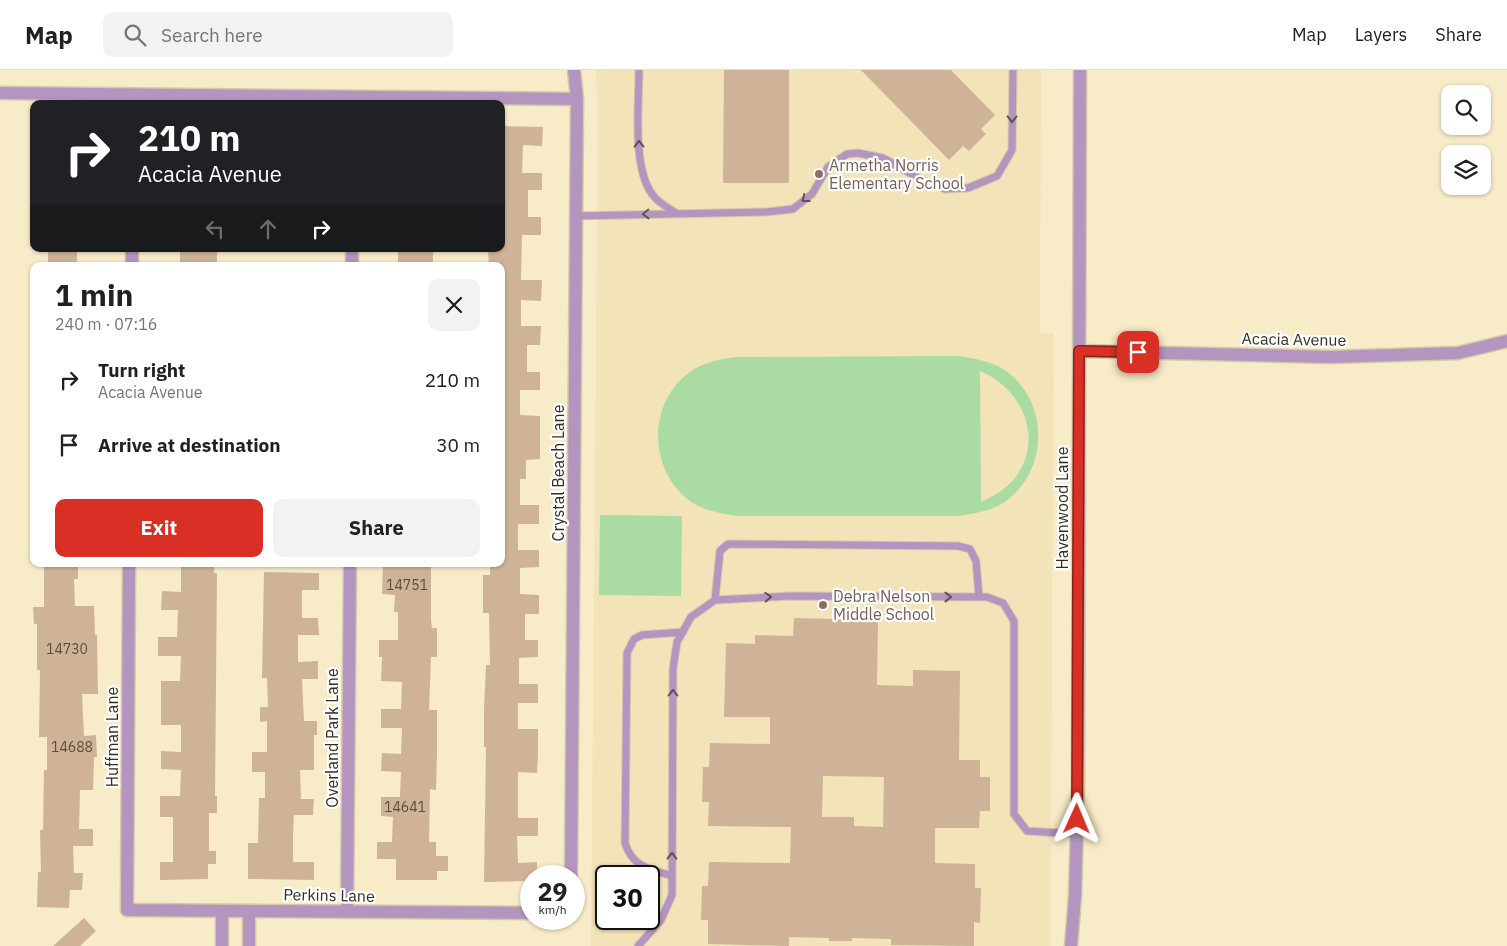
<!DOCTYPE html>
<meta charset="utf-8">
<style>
body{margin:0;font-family:"IBM Plex Sans",sans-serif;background:#f2f2f2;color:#202124;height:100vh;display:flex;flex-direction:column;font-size:19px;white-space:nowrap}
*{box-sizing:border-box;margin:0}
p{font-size:16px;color:#757577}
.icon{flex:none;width:28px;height:28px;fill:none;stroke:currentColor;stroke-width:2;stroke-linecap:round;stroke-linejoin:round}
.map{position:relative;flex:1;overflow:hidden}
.drawer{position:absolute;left:30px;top:192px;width:475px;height:305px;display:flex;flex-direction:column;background:#fff;border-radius:10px;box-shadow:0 1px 4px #0004}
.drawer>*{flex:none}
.guide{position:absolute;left:30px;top:30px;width:475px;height:152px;border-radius:10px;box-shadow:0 1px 4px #0004;background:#202124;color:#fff;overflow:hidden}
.fabs{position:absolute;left:1441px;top:15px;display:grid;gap:10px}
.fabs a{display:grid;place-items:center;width:50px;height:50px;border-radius:10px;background:#fff;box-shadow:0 1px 4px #0004;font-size:25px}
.speed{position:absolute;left:520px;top:795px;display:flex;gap:10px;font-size:25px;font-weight:700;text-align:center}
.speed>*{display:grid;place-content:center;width:65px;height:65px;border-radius:50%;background:#fff;box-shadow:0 1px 4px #0004;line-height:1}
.speed small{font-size:12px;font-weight:400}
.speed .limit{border:2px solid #111;border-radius:8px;background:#fff;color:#111}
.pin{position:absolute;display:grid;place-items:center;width:42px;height:42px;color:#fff;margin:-21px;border-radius:10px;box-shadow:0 2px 8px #0006}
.me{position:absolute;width:55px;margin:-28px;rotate:1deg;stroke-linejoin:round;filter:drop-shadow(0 0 4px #0008)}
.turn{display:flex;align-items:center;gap:18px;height:105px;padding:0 25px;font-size:22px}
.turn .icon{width:65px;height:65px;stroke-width:2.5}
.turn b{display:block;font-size:35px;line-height:42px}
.lanes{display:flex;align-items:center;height:48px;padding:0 25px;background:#0003;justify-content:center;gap:25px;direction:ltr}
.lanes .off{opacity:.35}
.round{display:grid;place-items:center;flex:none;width:52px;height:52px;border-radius:10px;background:#f2f2f2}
.summary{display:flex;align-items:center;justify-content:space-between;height:85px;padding:0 25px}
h1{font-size:30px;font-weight:700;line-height:38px}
.cta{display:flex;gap:10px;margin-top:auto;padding:10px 25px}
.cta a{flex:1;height:58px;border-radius:10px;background:#d93025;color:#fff;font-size:20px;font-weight:700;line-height:58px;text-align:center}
.cta a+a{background:#f2f2f2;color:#202124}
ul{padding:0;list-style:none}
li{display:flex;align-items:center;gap:15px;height:65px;padding:0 25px}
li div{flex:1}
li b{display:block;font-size:19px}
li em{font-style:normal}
header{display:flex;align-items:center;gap:30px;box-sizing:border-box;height:70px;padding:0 25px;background:#fff;border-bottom:1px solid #e0e0e0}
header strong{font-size:24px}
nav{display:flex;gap:28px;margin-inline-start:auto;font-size:18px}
.search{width:350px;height:45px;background:#f2f2f2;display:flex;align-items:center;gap:12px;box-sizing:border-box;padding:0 18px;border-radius:10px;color:#757577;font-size:19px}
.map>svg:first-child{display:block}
.built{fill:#f2e3b8;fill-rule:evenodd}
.green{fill:#a9dba2;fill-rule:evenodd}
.building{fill:#cfb399;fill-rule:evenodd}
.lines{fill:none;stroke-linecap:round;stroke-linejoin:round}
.service-casing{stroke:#d4c9aa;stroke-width:9}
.minor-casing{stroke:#d4c9aa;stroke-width:15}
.tertiary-casing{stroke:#d4c9aa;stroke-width:15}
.service{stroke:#b495c0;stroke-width:7}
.minor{stroke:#b495c0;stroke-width:12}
.tertiary{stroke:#b495c0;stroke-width:12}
.oneway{stroke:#605158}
.route-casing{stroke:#8d1f18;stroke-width:12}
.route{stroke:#d93025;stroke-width:9}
.education-dot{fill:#8d6e63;stroke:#fff;stroke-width:2}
.labels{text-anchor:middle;stroke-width:4.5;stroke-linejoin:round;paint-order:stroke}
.number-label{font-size:14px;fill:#594e3e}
.education-label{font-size:16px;fill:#785e54;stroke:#fff;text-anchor:start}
.street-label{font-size:16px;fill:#322d20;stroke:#fff}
</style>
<header>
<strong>Map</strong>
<div class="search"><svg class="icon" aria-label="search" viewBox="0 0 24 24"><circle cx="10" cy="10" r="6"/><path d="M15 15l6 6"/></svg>Search here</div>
<nav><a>Map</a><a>Layers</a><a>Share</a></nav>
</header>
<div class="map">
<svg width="1507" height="876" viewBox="0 0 1507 876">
<rect width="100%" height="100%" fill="#f8ebc8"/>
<path class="built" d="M596,0H1041L1040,263H1054L1050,876H591L598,51ZM606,806H649V849H606Z"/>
<path class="green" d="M959,286C976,289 992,291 1006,301C1049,332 1049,399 1006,431C992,441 976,443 959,446H737C720,443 704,441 690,431C648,400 647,333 690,302C704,292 720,289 737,287ZM980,301C1022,318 1045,369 1015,408C1006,419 994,426 981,432Z
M600,445L682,446L681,526L599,525Z"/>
<path class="building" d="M724,0H789V113H723Z
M861,0H951L995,45L981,59L986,64L969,81L963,76L949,90Z
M501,56L543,57L542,76L523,75L522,103H542V120H528V147H541V165H522L521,210H542L541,231L521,230V256H541L540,275H527V302H540V320H520V345L540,346V389L526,390V409H520V435H539V454H518V480H539V497L520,498V524L539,525V544H525V570H538V587L519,588V614H538V633H518V659H538V685L537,703L518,702V748H538V766H517L518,793L537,792V806H531V811L484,812L486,677H484V639L486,595H490L489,543H483V505H490V494H501V196H489L488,179H501Z
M48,179H77V196H48Z
M180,179H217V196H180Z
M398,179H433V196H398Z
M44,494H78V509H74L75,536H94L95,565H97L98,624H82L84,666L96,665L97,687H94L93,720H80L79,759H93V776H73L74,803H83L82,820H70L69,838L37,837L38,802H41L40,760H43L44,700H47V667H39L40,600H37V554H34L33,537H44Z
M181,494H214V503H217L215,726H217V743H209V781H216V794H208V809L160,810V792H173V747H160V726H180L181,700L161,699V681L181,682V655H161V611H180L181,586H158V567H177L178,540H161L162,521L181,522Z
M383,494H431V550L432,558H437V587H431L429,640H437V685L436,720L430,719L429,772H436V786H448V801H437V810H396V789H377V772H392L393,747L381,746V727H400L401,702L381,701L382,683L401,684L402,658H381V639H401L402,612L381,611L382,587H379V570H398V542H394L395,525L382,524Z
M264,502L319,503V520H302V548H318L319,565H298V592L318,591V609H302L304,651H317V665H314V700H300L301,729H314L313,745H294L293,764V792H314V810L248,809V773H258L259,728H265V702H252V682H267V651L260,652V637H268L267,608H262Z
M794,548L878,550L877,615L913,616V600L960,601L959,690H980V707H990V741H980L979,758H935V793L975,794V818H981L980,853L974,852V876L891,875V869L852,868V871H829V868L789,867V876L708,874V850H701L702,816H708L709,792L790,793L791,757L708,756L709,732H702L703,697H709L710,673L770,674V647H724L726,573L755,574V565L793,566ZM823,706L884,707L883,757L854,756V747H822Z
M84,848L96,861L80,876H53Z"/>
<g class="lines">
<defs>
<path id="service" d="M639,0C639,34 632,96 652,124C657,132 668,138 676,143
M576,146L766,142L793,139L812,124L828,97L847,84L858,83L883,88L924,111L945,119L968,118L997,106L1012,80L1013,0
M715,530L720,481L728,474L958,476L970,479L976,491L979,527
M672,806C650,799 633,798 625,773L627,583L634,569L642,565L683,562
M638,876L661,850L672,825L673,599L677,572L691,547L715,530L790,526L987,527L1003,533L1014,551V744L1027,761L1077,764"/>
<path id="minor" d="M0,23L577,29
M132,196V179
M352,196V179
M1079,281L1331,287L1458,283L1507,271
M129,494L127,840L531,843
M571,806L577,29L574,0
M347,842L350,494
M1071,876L1075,826L1078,719L1080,0"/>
<path id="tertiary" d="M222,876V841
M249,876V841"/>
</defs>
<use href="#service" class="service-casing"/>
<use href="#minor" class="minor-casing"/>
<use href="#tertiary" class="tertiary-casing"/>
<use href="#service" class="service"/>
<use href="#minor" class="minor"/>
<use href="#tertiary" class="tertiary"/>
</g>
<defs><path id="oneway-chevron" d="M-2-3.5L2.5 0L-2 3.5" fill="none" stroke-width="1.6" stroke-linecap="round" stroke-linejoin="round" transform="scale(1.25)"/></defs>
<g class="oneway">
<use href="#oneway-chevron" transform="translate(1012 49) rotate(91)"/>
<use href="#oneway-chevron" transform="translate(639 74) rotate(-91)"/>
<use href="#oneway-chevron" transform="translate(805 129) rotate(142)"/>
<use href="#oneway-chevron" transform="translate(646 144) rotate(179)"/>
<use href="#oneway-chevron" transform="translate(768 527) rotate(-3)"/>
<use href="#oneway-chevron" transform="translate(948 527)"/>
<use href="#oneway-chevron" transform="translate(673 623) rotate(-90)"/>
<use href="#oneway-chevron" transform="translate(672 786) rotate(-89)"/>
</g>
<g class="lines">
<defs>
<path id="route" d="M1077,749L1079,281L1138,282"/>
</defs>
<use href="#route" class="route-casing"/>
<use href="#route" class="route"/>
</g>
<g class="education-dot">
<circle cx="819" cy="104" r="5"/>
<circle cx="823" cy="535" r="5"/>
</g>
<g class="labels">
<g class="number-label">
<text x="407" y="520">14751</text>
<text x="67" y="584">14730</text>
<text x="72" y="682">14688</text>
<text x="405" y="742">14641</text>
</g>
<g class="education-label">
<text x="829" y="101">Armetha Norris<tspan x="829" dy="18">Elementary School</tspan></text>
<text x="833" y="532">Debra Nelson<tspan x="833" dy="18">Middle School</tspan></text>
</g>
<g class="street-label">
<text transform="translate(1294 269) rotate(1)" y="6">Acacia Avenue</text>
<text transform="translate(558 403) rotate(-90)" y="6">Crystal Beach Lane</text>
<text transform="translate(1062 438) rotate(-90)" y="6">Havenwood Lane</text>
<text transform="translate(112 667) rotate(-90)" y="6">Huffman Lane</text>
<text transform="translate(332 668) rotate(-90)" y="6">Overland Park Lane</text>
<text transform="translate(329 825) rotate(1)" y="6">Perkins Lane</text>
</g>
</g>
</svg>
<div class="fabs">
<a><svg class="icon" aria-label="search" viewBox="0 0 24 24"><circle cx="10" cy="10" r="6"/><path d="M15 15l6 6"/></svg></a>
<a><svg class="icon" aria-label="layers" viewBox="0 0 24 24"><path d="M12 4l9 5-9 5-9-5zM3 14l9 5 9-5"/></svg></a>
</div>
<div class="speed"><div>29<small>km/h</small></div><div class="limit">30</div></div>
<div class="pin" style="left:1138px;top:282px;background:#d93025"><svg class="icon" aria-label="arrive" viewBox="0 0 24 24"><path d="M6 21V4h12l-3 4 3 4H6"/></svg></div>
<svg class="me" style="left:1077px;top:749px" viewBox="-20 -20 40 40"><path d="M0-17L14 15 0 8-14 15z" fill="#d93025" stroke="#fff" stroke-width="4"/></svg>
<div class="guide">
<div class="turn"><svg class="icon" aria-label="right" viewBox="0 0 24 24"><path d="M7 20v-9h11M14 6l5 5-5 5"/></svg><div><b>210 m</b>Acacia Avenue</div></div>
<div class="lanes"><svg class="icon off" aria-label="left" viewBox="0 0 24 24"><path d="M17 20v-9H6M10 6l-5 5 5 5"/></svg><svg class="icon off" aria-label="ahead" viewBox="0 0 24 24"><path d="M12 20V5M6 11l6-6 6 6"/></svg><svg class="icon" aria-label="right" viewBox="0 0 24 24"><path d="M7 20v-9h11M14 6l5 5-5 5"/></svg></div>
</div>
<section class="drawer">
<div class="summary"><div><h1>1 min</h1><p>240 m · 07:16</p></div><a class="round"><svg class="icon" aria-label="close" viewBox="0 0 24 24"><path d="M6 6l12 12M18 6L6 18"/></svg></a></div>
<ul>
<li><svg class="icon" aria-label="right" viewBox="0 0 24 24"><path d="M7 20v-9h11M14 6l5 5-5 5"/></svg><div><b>Turn right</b><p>Acacia Avenue</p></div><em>210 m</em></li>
<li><svg class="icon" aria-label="arrive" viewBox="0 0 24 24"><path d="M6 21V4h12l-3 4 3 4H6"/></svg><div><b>Arrive at destination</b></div><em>30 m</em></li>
</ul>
<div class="cta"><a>Exit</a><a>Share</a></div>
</section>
</div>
